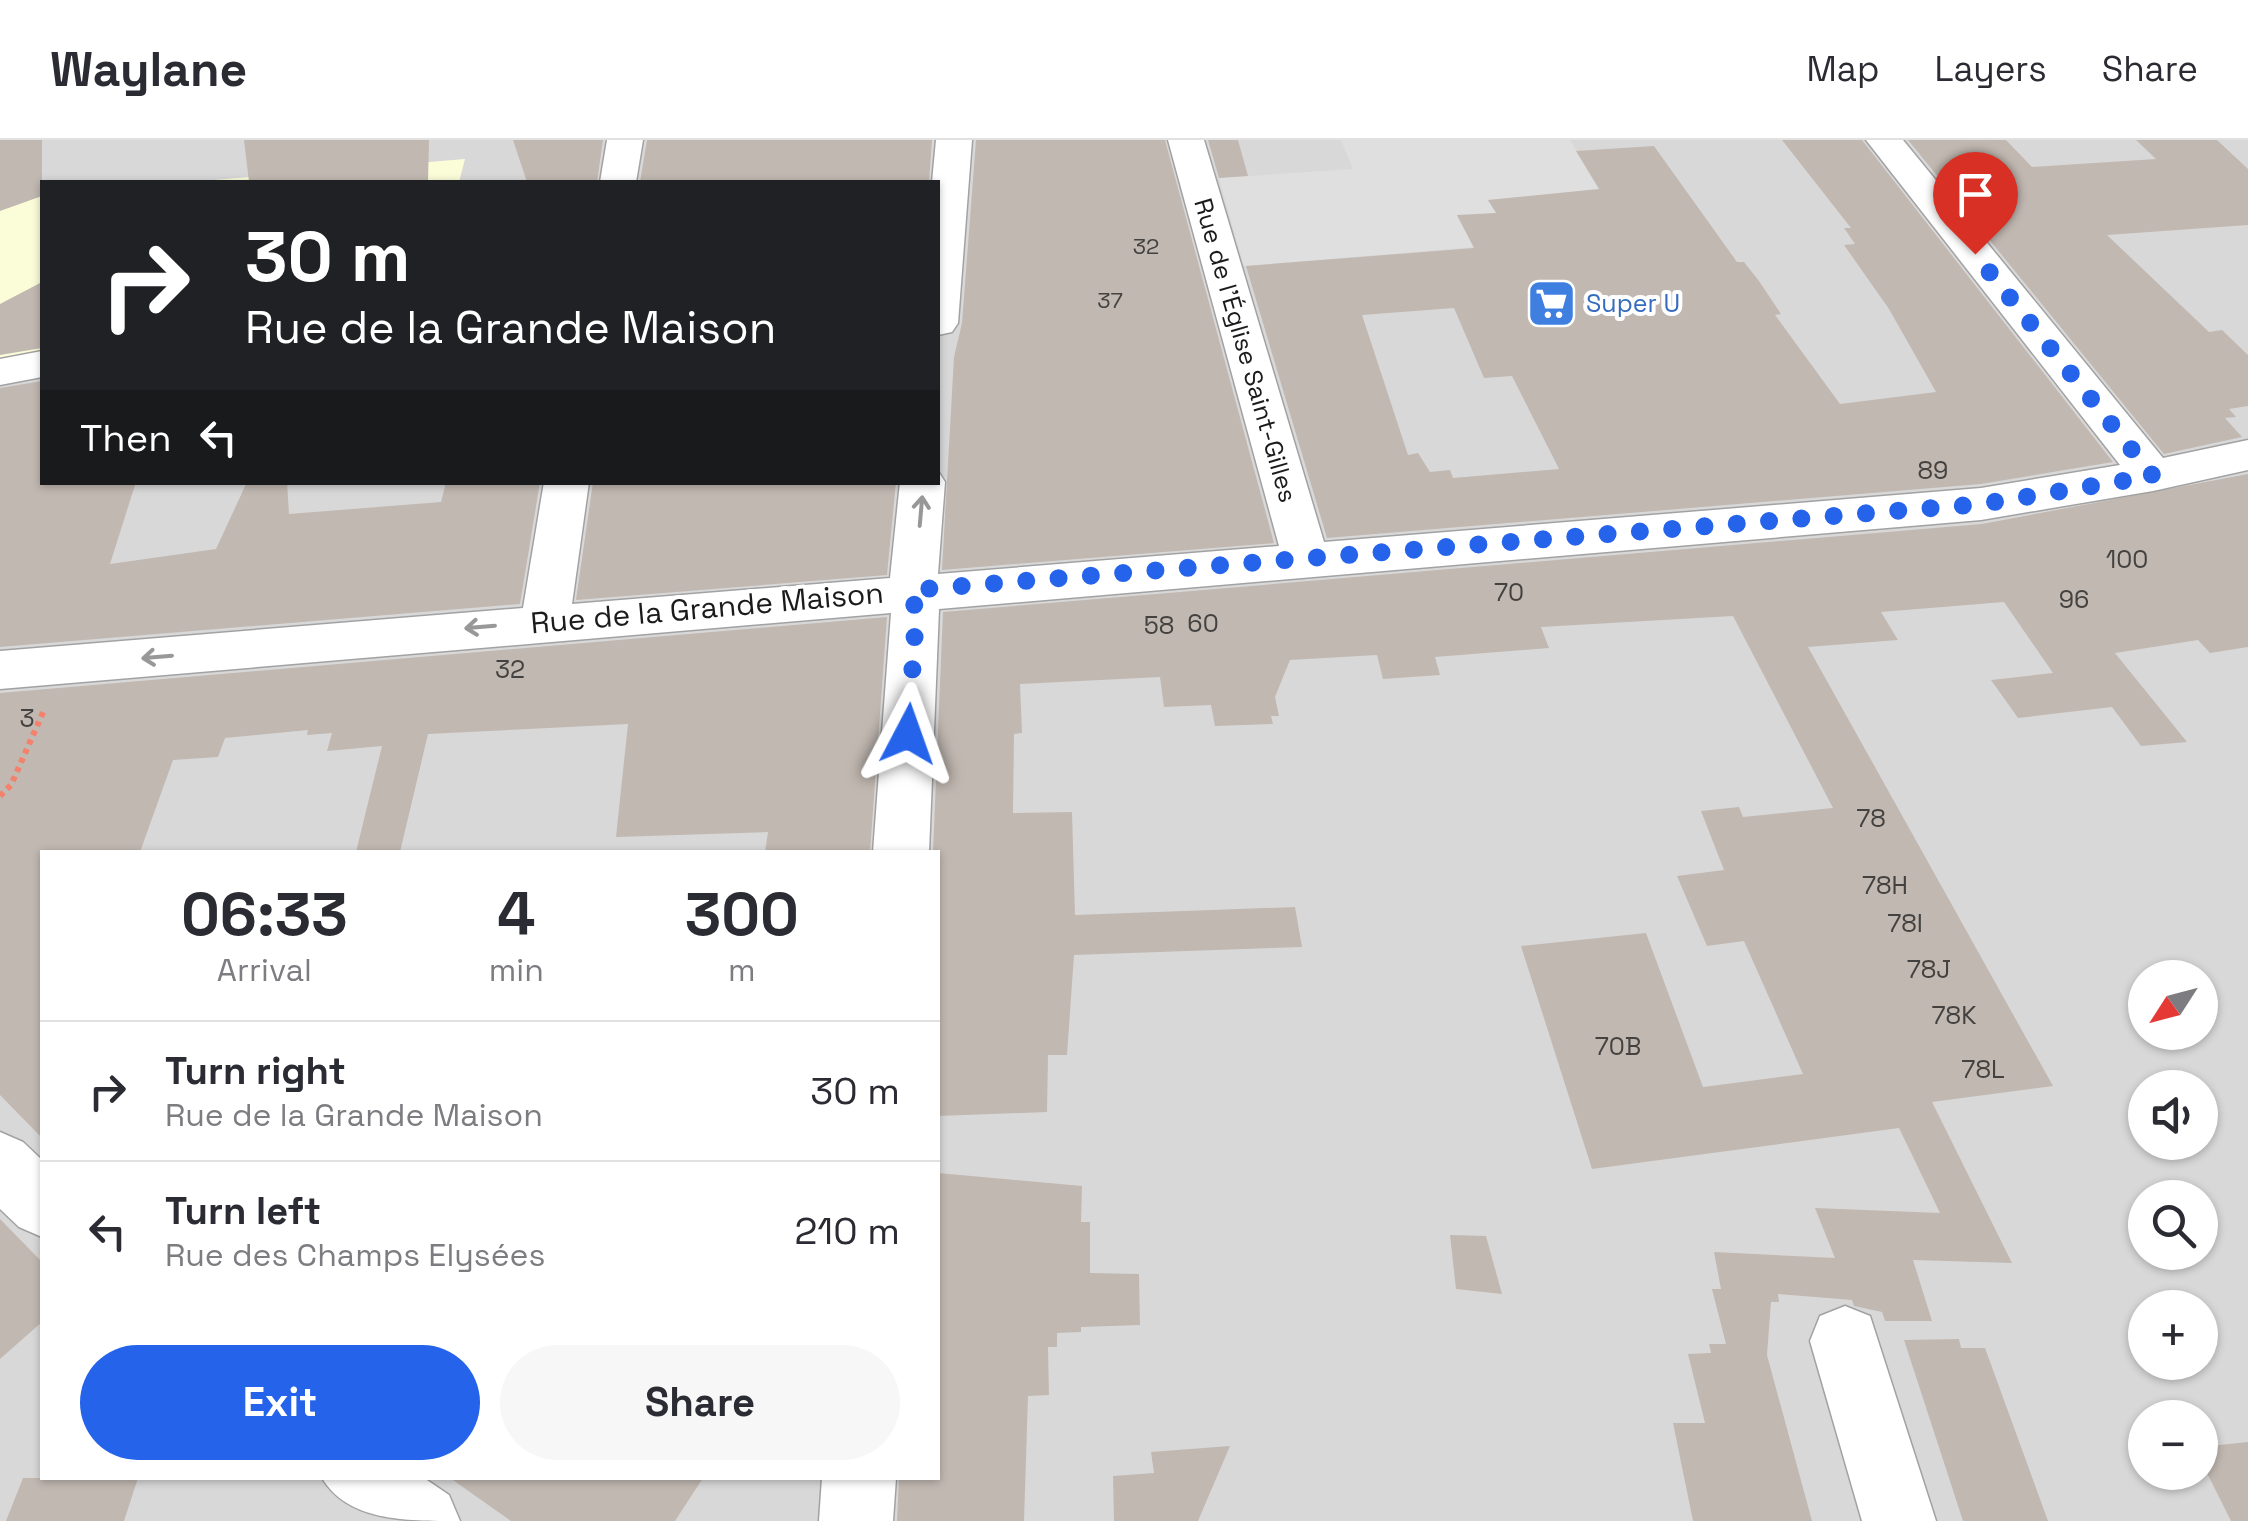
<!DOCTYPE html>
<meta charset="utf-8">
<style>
body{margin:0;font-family:"Space Grotesk",sans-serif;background:#f7f7f7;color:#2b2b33;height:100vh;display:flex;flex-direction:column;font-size:38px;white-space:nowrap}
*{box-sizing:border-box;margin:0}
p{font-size:32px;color:#7c7c81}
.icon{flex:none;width:55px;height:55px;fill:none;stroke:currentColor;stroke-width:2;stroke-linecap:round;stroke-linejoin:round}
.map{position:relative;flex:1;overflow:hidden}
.details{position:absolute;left:40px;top:710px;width:900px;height:630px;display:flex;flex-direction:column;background:#fff;border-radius:0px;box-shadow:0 2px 8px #0004}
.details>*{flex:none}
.top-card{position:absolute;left:40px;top:40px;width:900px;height:305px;border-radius:0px;box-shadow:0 2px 8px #0004;background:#202124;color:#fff;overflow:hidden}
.needle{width:65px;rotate:234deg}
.buttons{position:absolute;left:2128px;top:820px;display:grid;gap:20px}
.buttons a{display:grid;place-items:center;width:90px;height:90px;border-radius:50%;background:#fff;box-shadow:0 2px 8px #0004;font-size:50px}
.pin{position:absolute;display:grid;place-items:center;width:85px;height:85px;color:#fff;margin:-102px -42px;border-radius:50% 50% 50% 0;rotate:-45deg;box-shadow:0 0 10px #0007}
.pin .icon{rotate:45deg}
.me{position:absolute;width:110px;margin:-55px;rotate:4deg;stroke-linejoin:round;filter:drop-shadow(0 0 8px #0008)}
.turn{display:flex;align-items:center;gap:35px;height:210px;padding:0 40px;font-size:45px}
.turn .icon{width:130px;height:130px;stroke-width:2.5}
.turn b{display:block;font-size:70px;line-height:85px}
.then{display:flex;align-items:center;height:95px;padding:0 40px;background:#0003;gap:20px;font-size:38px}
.eta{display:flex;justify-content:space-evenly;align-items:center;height:170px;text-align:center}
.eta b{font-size:60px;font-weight:600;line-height:70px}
.button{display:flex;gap:20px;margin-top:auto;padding:20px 40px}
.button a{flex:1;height:115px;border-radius:60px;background:#2563eb;color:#fff;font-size:40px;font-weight:600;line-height:115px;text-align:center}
.button a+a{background:#f7f7f7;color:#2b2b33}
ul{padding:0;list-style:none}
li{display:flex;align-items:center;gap:30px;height:140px;padding:0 40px;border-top:2px solid #e1e1e2}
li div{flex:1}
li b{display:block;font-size:38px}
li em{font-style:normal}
header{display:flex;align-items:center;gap:60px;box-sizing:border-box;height:140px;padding:0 50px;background:#fff;border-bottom:2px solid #e1e1e2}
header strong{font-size:48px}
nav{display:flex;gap:55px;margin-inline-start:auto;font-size:35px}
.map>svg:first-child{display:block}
.residential{fill:#d9d8d8;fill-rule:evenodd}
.education{fill:#fbfdd9}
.parking{fill:#dfdfdf}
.building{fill:#c1b8b1;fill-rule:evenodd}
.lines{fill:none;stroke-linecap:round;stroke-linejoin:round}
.minor-casing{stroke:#a2a2a2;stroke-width:3}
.path{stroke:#f3816b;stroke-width:6;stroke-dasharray:5 5;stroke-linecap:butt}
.minor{fill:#fff;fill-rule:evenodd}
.oneway{stroke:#989898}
.route{stroke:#2563eb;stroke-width:18;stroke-dasharray:0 32.4}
.labels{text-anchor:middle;stroke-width:8;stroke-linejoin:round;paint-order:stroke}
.far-number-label{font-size:22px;fill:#444240}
.far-shop-label{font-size:25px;fill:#366cbe;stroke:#fff;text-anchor:start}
.far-street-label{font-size:25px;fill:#1b1b1b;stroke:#fff}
.number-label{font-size:25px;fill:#444240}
.street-label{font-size:30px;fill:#1b1b1b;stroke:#fff}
</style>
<header>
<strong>Waylane</strong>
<nav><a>Map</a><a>Layers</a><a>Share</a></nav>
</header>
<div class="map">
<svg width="2248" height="1381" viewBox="0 0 2248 1381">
<rect width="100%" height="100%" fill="#ece9e1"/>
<path class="residential" d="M0,0H2248V1381H0ZM42,42H938V342H42ZM42,712H938V1338H42ZM2145,838H2200V892H2145ZM2145,948H2200V1002H2145ZM2145,1058H2200V1112H2145ZM2145,1168H2200V1222H2145ZM2145,1278H2200V1332H2145Z"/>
<path class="education" d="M465,19L459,42H190Z
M42,51V212L0,220V54Z"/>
<path class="parking" d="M1341,0H1570L1584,23L1649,20L1597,62L1589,50L1489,60L1496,73L1457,76L1474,107L1244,126L1219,38L1353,29Z"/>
<path class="building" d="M0,0H42V56L0,71Z
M244,0H429L428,42H249Z
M513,0H603L597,42H527Z
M647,0H932L929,42H640Z
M976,0H1165L1274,403L942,430L954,217L962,183Z
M1208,0H1238L1248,36L1219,38Z
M1782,0H1862L2113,322L1981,344L1327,398L1246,126L1474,108L1457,75L1496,73L1488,60L1599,49L1576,11L1654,6L1737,122H1744L1759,141L1781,174L1775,175L1840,264L1936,252L1889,169L1844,105L1855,104L1844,88H1851ZM1454,168L1484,238L1512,236L1559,329L1453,338L1450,330L1430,332L1418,313L1408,315L1362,175Z
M1908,0H2006L2032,27L2156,19L2136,0H2217L2248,29V85L2107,95L2209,192L2222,190L2248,215V266L2229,269L2236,277L2225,278L2242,297L2164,314Z
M42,142V208L0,215V164Z
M42,241V342H136L110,424L216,409L247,342H287L289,374L441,362L446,342H540L520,464L0,507V248Z
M2248,334V507L2210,513L2198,500L2115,513L2187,602L2141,606L2112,567L2018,578L1991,540L2053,533L2004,462L1881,472L1898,500L1808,507L2053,946L1932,962L2012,1123L1913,1120L1932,1181H1885L1882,1172L1854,1166L1852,1160L1778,1154L1779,1162H1771L1767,1215L1812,1381H1693L1673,1283H1705L1688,1214L1711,1213L1709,1204H1726L1712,1149H1721L1714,1112L1835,1118L1815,1068L1940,1073L1899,988L1592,1029L1521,806L1646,793L1703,947L1803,934L1744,801L1707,806L1677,736L1724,730L1701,671L1739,667L1743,677L1833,668L1733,476L1541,487L1549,508L1435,517L1440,535L1383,539L1377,515L1290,520L1275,557L1279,576H1271L1273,584L1215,586L1211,565L1164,567L1160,537L1020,544L1022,593L1014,594L1013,673L1072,672L1075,775L1295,767L1302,807L1074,815L1067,915H1048L1047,972L938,976V712H933L943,472L1982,384Z
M593,342H896L887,435L576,460Z
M887,477L870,712H765L768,692L616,697L628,584L428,594L400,712H356L382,606L327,611L332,593L307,595L308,590L225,598L218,617L173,620L140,712H42V998L0,955V553Z
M938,1033L1082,1046L1081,1082H1090V1133L1139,1134L1140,1185L1081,1187V1192L1057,1193V1207H1048L1049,1255L1028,1256L1024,1381H897L899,1338H938Z
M0,1079L42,1122V1182L0,1219Z
M1450,1095L1486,1096L1502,1154L1456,1149Z
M1959,1199L1961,1208H1985L2048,1381H1963L1904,1200Z
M2248,1302V1381H2231L2200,1319V1307Z
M1230,1306L1198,1381H1114L1113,1336L1154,1333L1151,1312Z
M23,1338H138L124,1381H6Z
M450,1338H703L675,1381H511Z"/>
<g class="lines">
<defs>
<path id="minor" d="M607,0H643L636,42H600Z
M936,0H972L958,183L952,192L938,195V42H932Z
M1168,0H1204L1324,402L1981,348L2120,325L1866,0H1903L2163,318L2248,300V330L2153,351L1981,380L939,469L929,712H873L891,473L0,549V511L523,468L544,342H589L572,464L890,438L900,342H938V331L945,342L938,434L1279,406Z
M42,211V237L0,245V219Z
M0,992L23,1002L42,1020V1097L19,1087L0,1069Z
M1845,1166L1870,1176L1936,1381H1862L1810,1201L1820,1176Z
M322,1338H424L449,1355L460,1381C403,1381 348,1381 322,1338Z
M822,1338H896L893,1381H819Z"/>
</defs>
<use href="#minor" class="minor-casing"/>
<path class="path" d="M0,656L11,645L45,568"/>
<use href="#minor" class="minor"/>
</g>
<defs><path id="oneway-shaft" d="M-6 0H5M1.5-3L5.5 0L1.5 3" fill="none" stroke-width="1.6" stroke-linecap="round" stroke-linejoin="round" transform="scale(2.5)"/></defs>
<g class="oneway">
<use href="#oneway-shaft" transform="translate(921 371) rotate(-85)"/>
<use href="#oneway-shaft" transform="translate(480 487) rotate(175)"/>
<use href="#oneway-shaft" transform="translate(157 517) rotate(175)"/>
</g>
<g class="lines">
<path class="route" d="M908,594L916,476L912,450L1982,364L2153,336L1975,114"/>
</g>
<defs>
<symbol id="supermarket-square" viewBox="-11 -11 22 22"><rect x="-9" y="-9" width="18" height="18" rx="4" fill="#3f7fe0" stroke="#fff"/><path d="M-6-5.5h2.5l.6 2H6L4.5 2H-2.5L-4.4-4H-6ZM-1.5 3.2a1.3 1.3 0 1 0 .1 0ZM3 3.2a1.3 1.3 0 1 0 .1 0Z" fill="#fff"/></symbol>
</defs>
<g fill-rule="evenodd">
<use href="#supermarket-square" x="1524" y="136" width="55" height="55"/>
</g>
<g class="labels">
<g class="far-number-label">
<text x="1146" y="114">32</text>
<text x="1110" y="168">37</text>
</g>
<g class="far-shop-label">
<text x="1586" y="172">Super U</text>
</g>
<g class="far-street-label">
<text transform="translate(1246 210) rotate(74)" y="9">Rue de l'Église Saint-Gilles</text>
</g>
<g class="number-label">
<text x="1933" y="339">89</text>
<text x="2127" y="428">100</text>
<text x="1509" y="461">70</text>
<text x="2074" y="468">96</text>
<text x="1203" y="492">60</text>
<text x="1159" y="494">58</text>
<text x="510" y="538">32</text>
<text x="27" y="587">3</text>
<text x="1871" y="687">78</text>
<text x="1885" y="754">78H</text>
<text x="1905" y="792">78I</text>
<text x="1929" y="838">78J</text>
<text x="1954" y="884">78K</text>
<text x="1618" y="915">70B</text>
<text x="1983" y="938">78L</text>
</g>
<g class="street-label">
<text transform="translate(707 468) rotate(-5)" y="10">Rue de la Grande Maison</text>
</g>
</g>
</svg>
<div class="buttons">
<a><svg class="needle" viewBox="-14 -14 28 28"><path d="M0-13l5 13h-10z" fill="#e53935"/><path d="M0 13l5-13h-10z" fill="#7c7c81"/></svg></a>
<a><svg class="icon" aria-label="sound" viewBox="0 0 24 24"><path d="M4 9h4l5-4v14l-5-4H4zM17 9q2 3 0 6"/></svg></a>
<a><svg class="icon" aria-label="search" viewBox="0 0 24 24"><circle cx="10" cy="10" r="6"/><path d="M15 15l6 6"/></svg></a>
<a>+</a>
<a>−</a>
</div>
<div class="pin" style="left:1975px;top:114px;background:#d93025"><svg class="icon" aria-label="arrive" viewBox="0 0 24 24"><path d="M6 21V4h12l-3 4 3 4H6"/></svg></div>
<svg class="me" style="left:908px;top:594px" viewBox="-20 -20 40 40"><path d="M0-17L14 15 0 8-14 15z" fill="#2563eb" stroke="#fff" stroke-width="4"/></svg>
<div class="top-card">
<div class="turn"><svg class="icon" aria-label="right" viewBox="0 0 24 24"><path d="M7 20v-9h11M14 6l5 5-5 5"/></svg><div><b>30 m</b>Rue de la Grande Maison</div></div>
<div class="then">Then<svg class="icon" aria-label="left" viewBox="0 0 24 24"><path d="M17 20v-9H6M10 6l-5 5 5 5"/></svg></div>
</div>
<section class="details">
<div class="eta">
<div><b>06:33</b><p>Arrival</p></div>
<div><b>4</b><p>min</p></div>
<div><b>300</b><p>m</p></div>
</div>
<ul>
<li><svg class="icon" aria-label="right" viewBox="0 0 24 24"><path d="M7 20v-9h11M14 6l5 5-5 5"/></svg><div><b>Turn right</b><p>Rue de la Grande Maison</p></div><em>30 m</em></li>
<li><svg class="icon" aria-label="left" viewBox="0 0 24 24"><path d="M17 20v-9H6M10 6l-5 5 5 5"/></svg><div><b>Turn left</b><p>Rue des Champs Elysées</p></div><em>210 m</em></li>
</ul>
<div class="button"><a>Exit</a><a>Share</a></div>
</section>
</div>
